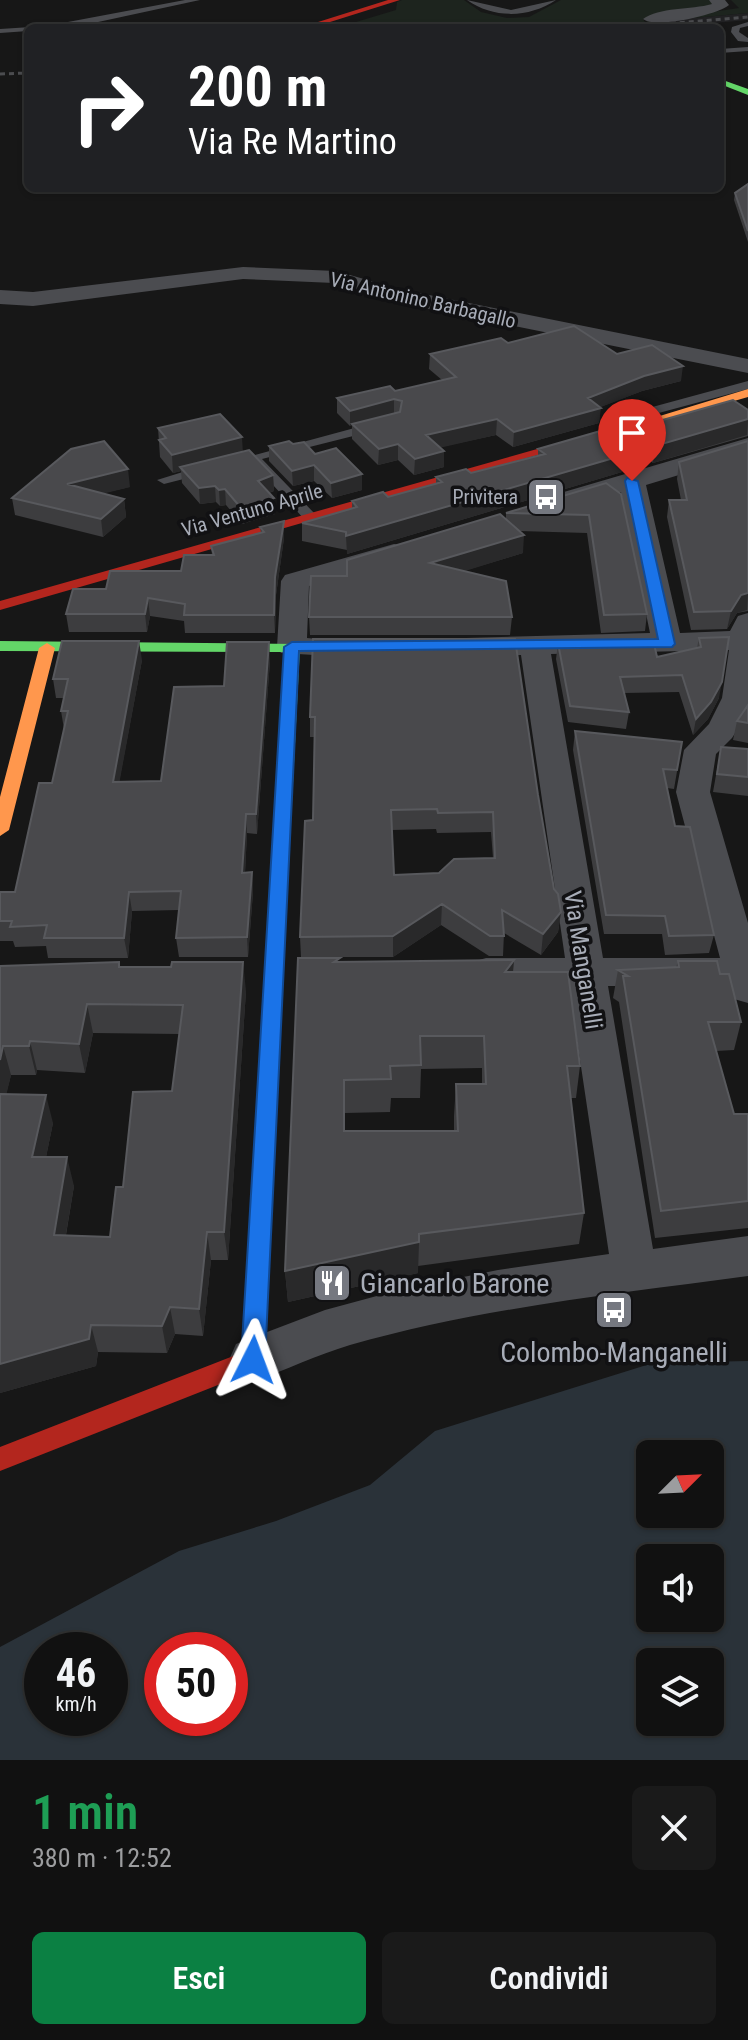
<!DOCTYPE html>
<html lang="it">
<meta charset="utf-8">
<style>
body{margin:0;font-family:"Roboto Condensed",sans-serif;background:#1a1a1a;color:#f1f3f6;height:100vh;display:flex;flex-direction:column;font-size:30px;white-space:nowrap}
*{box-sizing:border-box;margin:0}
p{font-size:26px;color:#9c9d9f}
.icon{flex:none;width:44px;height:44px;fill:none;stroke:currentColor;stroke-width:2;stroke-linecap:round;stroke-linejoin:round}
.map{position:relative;height:1760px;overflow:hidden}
.sheet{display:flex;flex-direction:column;background:#111;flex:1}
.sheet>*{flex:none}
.banner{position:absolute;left:24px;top:24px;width:700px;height:168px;border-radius:12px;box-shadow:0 2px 6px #0004,0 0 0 2px #303131;background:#202124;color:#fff;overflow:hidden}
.needle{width:52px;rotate:66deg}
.buttons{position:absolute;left:636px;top:1440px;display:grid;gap:16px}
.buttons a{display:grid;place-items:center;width:88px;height:88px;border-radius:12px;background:#111;box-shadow:0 2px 6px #0004,0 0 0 2px #303131;font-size:40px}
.speed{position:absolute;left:24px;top:1632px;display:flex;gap:16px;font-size:40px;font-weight:700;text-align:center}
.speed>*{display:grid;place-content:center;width:104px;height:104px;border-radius:50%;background:#111;box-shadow:0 2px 6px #0004,0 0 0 2px #303131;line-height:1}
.speed small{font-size:20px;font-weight:400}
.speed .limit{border:12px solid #d22;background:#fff;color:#111}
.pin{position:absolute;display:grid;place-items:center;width:68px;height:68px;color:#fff;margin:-82px -34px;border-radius:50% 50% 50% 0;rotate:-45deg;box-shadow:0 0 8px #0007}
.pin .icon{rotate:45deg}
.me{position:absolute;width:88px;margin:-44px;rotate:3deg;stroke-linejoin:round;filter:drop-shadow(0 0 6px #0008)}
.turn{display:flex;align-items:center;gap:28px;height:168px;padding:0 32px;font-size:36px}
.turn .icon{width:104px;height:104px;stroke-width:2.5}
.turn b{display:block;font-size:56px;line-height:68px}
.round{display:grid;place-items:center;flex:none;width:84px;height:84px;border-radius:12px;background:#1a1a1a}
.overview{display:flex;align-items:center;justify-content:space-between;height:136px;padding:0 32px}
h1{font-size:48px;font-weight:600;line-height:60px;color:#1e9e55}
.button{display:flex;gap:16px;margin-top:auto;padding:16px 32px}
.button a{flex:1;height:92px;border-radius:12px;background:#0b8043;color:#fff;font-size:32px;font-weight:600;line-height:92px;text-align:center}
.button a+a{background:#1a1a1a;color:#f1f3f6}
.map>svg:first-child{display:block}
.built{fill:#212123}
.green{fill:#1d241e}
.water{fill:#2a3239;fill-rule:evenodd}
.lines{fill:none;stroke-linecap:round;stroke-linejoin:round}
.lane{fill:#4b4c50;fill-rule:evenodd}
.street{fill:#4b4c50;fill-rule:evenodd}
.fast{fill:#63d668;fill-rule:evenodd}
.slow{fill:#ff974d;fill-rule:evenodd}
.jam{fill:#b3261e;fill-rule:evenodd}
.rail{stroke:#4b4c4f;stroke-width:3;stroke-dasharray:5 4;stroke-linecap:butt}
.wall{fill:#3d3d3f;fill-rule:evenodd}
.shaded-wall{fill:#29292a}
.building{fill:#49494c;stroke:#58595d;stroke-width:2;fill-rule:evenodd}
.route{fill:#1a73e8;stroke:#114b97;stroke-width:2}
.labels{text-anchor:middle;stroke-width:7;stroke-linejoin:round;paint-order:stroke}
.far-street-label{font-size:20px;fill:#a8adb8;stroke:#111113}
.far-poi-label{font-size:20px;fill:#a8adb8;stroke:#111113;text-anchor:end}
.street-label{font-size:24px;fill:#a8adb8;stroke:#111113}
.near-poi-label{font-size:28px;fill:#a8adb8;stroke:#111113;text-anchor:start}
</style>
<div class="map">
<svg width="748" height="1760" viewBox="0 0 748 1760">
<rect width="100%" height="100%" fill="#171717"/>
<path class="built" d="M748,13V20L703,24L582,28Z"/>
<path class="green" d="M402,0H464L481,12L507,18L529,17L561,0H710L715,3L694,11L643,19L645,22L739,8L731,0H748V13L582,28H336L396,10L397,2Z"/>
<path class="water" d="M748,1361V1760H0V1647L179,1551L276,1521L370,1485L435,1431L653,1363ZM650,1454H710V1514H650ZM650,1558H710V1618H650ZM42,1650H110V1718H42ZM162,1650H230V1718H162ZM650,1662H710V1722H650Z"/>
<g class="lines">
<path class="lane" d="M185,0H200L75,27L36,28Z
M467,0L511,10L556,0C529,18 494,19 467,0Z
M748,22V26L740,28L739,32L748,38V42L738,41L731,32L732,27Z
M31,27L28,31L0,33V29Z
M748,47V51L720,53V49Z
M748,381V389L655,414L653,425L643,422L645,409Z
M373,423L377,424V430L262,459L315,514V520H305L252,462L231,467L225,463Z
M202,466L208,470L207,473L164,484L157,480Z"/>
<path class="street" d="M709,0H725L729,5C717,15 655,29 643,19C659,7 691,10 712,4Z
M243,267L336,271L399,289L748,359V373L394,302L334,283L243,279L33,306L0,304V290L33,292Z
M748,438V454L646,485L680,633L730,631L738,616L748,613V713L732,738L716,754L710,792L748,923V1003L734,999L728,986H608L653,1249L748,1236V1276C615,1294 480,1308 350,1345C317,1355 285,1370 253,1382L236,1376L229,1360L236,1344L325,1310L399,1290L498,1270L609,1254L569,986H486L472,982L467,972L472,962L486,958H565L521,655L466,656L455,653L451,647L455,641L466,638L650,633L621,492L566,508L557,506L553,500L557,494ZM729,650L722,698L709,724L684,750L676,792L720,958H603L551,654Z
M394,544L404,546L408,552L404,558L309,586L307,638L342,641L346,647L342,653L331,656L281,653L277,647L281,581L285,575Z"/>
<path class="fast" d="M720,79L748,89V95L720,84Z
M0,641L297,644L300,647L285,938L283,943H269L267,938L284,652L0,651Z"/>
<path class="slow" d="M748,389V397L633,430L627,426Z
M47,643L55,648L9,830L0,836V797L39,648Z
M276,931L283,933L285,938L269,1276L266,1283L258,1286L250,1283L247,1276L267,938L269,933Z"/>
<path class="jam" d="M388,0H400L311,28H299Z
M629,423L639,426L0,610V601Z
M258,1266L266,1269L269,1276L265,1360L261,1368L0,1471V1447L241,1353L247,1276L250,1269Z"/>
<path class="rail" d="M617,28L748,17
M0,74L28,73"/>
</g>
<path class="wall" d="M748,184V242L734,200L735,193Z
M508,343L617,354L681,381L642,391L600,407L599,423L513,447L496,435L440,447L444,467L414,475L398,460L378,465L352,439V425L350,426L337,413V398L395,391L442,380L429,369L430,354Z
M748,410V436L653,463L628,445L631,429Z
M158,428L243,451L273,475L274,491L269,493L275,514L242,524L226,505L220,506L216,502L200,504L182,483L181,471L173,473L160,457Z
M748,441V611L737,613L727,629L691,630L667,517L669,500H681L677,479L679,462Z
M293,444L315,454L362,490L332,498L314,481L293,486L269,461V446Z
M538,449L624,455L622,472L347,554V550L302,541V523L352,509V501L388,497L436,484V477L471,473L538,455Z
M606,483L647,614L645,631L601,633L587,533L519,531L523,553L463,571L512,617L510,635H310L309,617L347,576L506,519V513Z
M130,487L103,493L124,499L126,517L103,537L15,515L12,498Z
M260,527L284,538L276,595L275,633H185L184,621L150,616L147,632H69L66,614L106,589L181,571L212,555L211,546L261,533Z
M699,638L719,698L708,719L693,735L679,692L624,693L629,712L626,729L568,722L556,659L558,643L657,657L697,648Z
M313,639L538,795L554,889L561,912L558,932L541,955L504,933L503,956H489L441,925L393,957H301L300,937L313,820L315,737H310V717ZM436,829L437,833L491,832L493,858L439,873L394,875L392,830Z
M142,660L119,782L161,781L224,686L270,661L257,834L247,833L245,873L252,872L253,892L248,957H179L176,938L179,910L132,911L128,958H48L46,946L15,947L13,941H0V892H15L52,783L64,729L61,711L64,698H56L53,679Z
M748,705V743L733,740L737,721Z
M575,731L682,742L674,789L667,788L675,826L714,935L709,953L665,955L662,934H604L573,750Z
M721,747L748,749V796L713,792Z
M514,960L513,972L580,1066L576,1098H571L584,1213L579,1244L418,1266V1273L288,1302L285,1271L341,962ZM482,1068V1084H456L454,1116V1131H345V1113L390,1112L391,1098H420L421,1069Z
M678,961L720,974L741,1022L734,1050L716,1051L734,1114H748V1228L655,1238L619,1002L613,998L618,970L676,968Z
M0,966L120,967L246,991L228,1260H211L203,1336L175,1334L167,1353L98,1352L96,1366L0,1393ZM93,1033L179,1034L172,1091L123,1187L110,1237L66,1235L74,1186L46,1157L53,1123L6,1094L11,1075H36L37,1070L85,1073Z"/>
<path class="shaded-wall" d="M683,366L681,381L642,391L596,409L601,408L599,423L513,447L514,432L588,398L644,376Z
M394,399V414L350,426V411Z
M497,419L496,435L426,451V435Z
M748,419L747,435L653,463L655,446Z
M242,437L243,454L180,467L181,471L173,473L172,455Z
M398,444V460L378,465L379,449Z
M444,451V467L414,475L415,459Z
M624,455L622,472L347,554L346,536Z
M314,465V481L293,486L292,471Z
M128,469L130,487L70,502L67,484Z
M362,474V490L332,498L331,483Z
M273,475L274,491L258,496V481Z
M215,486L216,502L200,504L199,488Z
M225,489L226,505L220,506L219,490Z
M274,498L275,514L242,524L241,508Z
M124,499L126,517L103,537L101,519Z
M284,521V538L276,595L275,633L274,615L275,577Z
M524,535L523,553L430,582V563Z
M748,593L747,610L737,613L727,629L731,611L741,595Z
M148,598L150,616L147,632L145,614Z
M139,641L142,660L116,801L113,782Z
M269,642L270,661L257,834L256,814Z
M722,682L719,698L708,719L693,735L696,719Z
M246,814L247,833L244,892L242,873Z
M252,872L253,892L248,957L247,937Z
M129,892L132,911L128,958L124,938Z
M442,904L441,925L393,957V936Z
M561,912L558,932L541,955L543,934Z
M514,960L511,993L505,972Z
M243,962L246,991L228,1260L224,1232Z
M87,1004L93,1033L85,1073L79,1044Z
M30,1041L37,1070L36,1075L29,1046Z
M3,1046L11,1075L0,1122V1060Z
M46,1095L53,1123L40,1186L32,1157Z
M67,1157L74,1186L61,1263L54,1235Z
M207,1232L211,1260L203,1336L199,1309Z
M419,1242L418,1273L288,1302L285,1271Z
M170,1307L175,1334L167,1353L162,1326Z
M91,1325L98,1352L96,1366L0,1393V1364Z"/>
<path class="building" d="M748,184V231L735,193Z
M574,326L617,354L652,345L683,366L644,376L588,398L601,408L514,432L497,419L426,435L444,451L415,459L398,444L379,449L352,424L400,412L402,401L394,399L350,411L337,398L390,386L395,391L456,377L430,354L501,338L508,343Z
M733,400L748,410V419L655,446L631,429Z
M220,414L242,437L172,455L159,440L166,438L158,428Z
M621,425L624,455L346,536V532L302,523L357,507L352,501L383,492L388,497L442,482L436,477L466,469L471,473L545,454L538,449Z
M104,441L128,469L67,484L124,499L101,519L12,498L71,449Z
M289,441L293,444L304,442L315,454L336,448L362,474L331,483L314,465L292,471L269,446Z
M748,441V593L741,595L731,611L694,612L669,500H687L679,462Z
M249,450L273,475L258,481L274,498L241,508L225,489L219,490L215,486L199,488L180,467Z
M606,483L621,494L647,614L604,615L589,515L506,513Z
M500,514L524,535L430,563L506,581L512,617H309L311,576H347V560Z
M284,521L275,577L274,615H184L185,604L148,598L145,614H66L73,589H106L110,571H181L184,555H214L211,546L264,532L260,527Z
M729,637L722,682L711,702L696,719L682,675L620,677L629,712L570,706L558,643L653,639L657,657L701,647L699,638Z
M313,639H515L538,795L554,889L558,894L561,912L543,934L502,910L504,936H490L442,904L393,936L300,937L305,821L313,820L315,717H310ZM437,809L438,813L493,812L495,858L454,859L439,873L394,875L391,810Z
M62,641H139L113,782L161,781L174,687L224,686L227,642H269L256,814H246L242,873L252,872L247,937L176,938L181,891L129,892L124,938H44L47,925L10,927L12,921H0V892H15L39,783H52L68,711H61L68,679H53Z
M748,705V723L737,721Z
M575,731L682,742L677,770L663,769L675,826L690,827L714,935L669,936L665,916L606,915Z
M721,747L748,749V777L717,774Z
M298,958H340L334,962L514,960L505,972H568L580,1066H567L584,1213L419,1234V1242L285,1271ZM420,1036H484L486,1084H456L458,1131H344V1080L391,1079L390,1066L421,1065Z
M678,961H717L720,974H729L741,1022H708L734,1114H748V1201L661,1211L623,976H628L618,970L679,967Z
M119,962V967H171L172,962H243L224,1232H207L199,1309L170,1307L162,1326L91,1325L89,1339L0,1364V1094L46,1095L32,1157H67L54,1235L110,1237L116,1187H123L133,1092L172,1091L183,1005L87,1004L79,1044L30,1041L29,1046H3L0,1060V966Z"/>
<path class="route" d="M627,478L638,481L675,644L672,647L299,651L265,1360L261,1368L253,1371L244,1368L241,1360L284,647L292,642L658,639L625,481Z"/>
<defs>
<symbol id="bus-square" viewBox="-11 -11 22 22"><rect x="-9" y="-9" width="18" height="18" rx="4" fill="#757880" stroke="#111113"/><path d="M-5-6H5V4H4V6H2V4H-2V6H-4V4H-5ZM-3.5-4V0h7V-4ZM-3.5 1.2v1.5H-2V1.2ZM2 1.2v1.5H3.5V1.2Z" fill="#fff"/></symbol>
<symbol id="restaurant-square" viewBox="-11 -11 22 22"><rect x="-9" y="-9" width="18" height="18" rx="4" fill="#757880" stroke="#111113"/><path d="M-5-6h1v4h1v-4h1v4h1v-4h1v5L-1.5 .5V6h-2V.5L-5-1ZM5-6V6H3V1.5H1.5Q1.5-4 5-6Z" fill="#fff"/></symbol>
</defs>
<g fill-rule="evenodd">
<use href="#bus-square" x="524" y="475" width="44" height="44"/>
<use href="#restaurant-square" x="310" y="1261" width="44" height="44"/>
<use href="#bus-square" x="592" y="1288" width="44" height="44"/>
</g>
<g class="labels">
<g class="far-street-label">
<text transform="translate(423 300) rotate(13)" y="7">Via Antonino Barbagallo</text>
<text transform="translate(252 510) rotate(-16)" y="7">Via Ventuno Aprile</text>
</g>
<g class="far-poi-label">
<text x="518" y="504">Privitera</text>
</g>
<g class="street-label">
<text transform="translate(583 960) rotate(81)" y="8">Via Manganelli</text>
</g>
<g class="near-poi-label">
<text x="360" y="1293">Giancarlo Barone</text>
<text x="614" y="1362" text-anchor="middle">Colombo-Manganelli</text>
</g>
</g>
</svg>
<div class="buttons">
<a><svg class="needle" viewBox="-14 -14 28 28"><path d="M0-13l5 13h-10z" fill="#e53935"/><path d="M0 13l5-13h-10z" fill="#9c9d9f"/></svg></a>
<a><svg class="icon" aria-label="sound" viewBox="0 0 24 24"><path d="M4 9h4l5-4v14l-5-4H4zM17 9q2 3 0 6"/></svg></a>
<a><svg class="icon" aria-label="layers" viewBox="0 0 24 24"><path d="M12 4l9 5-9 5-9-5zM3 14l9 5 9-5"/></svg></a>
</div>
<div class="speed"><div>46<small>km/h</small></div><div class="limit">50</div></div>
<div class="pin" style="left:632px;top:481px;background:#d93025"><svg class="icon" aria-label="arrive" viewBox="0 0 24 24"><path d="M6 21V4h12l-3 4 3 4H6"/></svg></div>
<svg class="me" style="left:253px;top:1360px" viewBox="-20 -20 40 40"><path d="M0-17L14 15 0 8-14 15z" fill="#1a73e8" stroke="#fff" stroke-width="4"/></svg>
<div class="banner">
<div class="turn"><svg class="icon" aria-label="right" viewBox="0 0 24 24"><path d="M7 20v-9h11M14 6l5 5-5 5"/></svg><div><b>200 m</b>Via Re Martino</div></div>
</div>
</div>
<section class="sheet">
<div class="overview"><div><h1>1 min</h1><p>380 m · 12:52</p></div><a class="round"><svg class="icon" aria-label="close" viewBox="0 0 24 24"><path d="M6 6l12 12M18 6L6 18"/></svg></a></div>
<div class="button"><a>Esci</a><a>Condividi</a></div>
</section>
